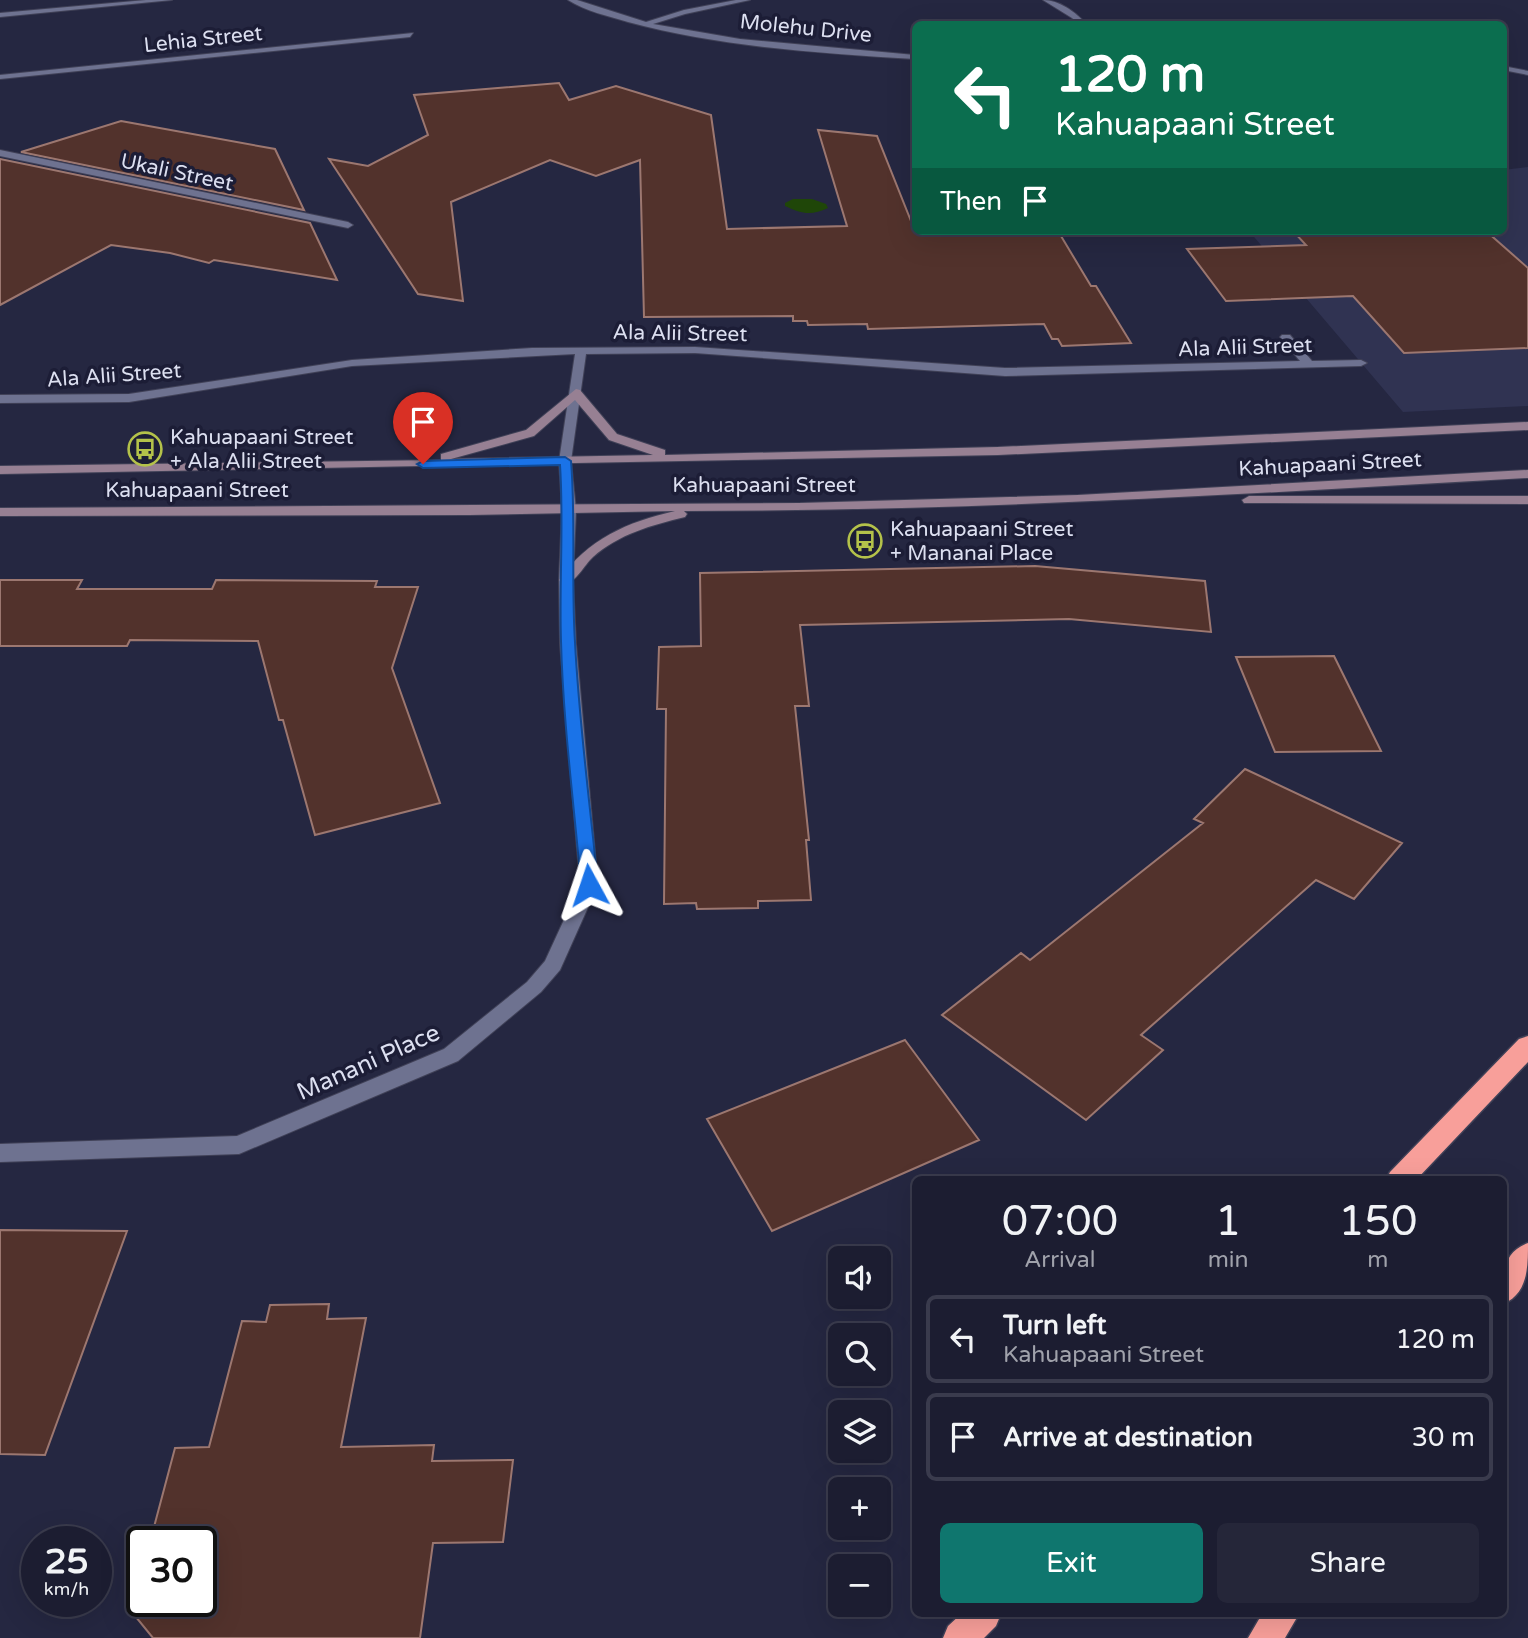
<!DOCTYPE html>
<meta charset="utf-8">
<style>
body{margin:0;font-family:"Varela Round",sans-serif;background:#252639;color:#f1f3f6;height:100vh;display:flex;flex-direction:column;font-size:26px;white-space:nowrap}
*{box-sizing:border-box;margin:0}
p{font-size:23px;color:#a0a2ab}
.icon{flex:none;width:38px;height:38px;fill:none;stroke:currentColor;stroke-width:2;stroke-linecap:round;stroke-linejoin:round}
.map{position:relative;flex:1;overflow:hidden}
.drawer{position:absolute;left:912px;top:1176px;width:595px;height:441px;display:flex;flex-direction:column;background:#1c1d31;border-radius:10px;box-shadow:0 7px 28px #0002,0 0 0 2px #3a3b4d}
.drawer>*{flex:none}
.guide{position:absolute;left:912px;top:21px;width:595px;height:214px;border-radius:10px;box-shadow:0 7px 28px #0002,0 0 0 2px #3a3b4d;background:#0b6e4f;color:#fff;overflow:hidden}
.buttons{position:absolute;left:828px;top:1246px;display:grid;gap:14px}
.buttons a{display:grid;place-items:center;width:63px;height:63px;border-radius:10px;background:#1c1d31;box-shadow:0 7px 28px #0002,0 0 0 2px #3a3b4d;font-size:35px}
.speed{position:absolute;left:21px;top:1526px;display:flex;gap:14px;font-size:35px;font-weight:700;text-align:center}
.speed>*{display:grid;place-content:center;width:91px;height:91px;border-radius:50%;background:#1c1d31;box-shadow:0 7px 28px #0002,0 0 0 2px #3a3b4d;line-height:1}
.speed small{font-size:18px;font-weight:400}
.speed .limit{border:4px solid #111;border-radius:10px;background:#fff;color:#111}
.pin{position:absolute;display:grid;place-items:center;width:60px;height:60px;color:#fff;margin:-72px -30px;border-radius:50% 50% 50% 0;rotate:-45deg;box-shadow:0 0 7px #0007}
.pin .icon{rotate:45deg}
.me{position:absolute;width:77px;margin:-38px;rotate:355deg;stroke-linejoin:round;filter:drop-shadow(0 0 5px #0008)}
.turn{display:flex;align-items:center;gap:24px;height:147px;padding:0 28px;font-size:32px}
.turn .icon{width:91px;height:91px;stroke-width:2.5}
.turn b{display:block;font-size:49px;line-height:60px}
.then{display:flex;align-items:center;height:66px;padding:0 28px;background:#0003;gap:14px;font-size:26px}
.eta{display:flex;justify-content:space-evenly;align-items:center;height:119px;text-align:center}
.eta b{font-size:42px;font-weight:600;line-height:49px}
.action{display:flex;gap:14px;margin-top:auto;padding:14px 28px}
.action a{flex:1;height:80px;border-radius:10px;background:#0f766e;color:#fff;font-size:28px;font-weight:600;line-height:80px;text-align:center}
.action a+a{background:#252639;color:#f1f3f6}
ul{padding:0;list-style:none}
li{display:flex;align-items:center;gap:21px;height:88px;margin:0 14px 10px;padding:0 14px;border:4px solid #3a3b4d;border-radius:10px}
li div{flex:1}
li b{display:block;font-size:26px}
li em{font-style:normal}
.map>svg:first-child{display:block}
.built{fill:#303352}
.green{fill:#1f4608}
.building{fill:#52322c;stroke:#9c7770;stroke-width:2}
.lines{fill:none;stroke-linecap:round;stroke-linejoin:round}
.minor-casing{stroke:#404157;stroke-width:2}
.secondary-casing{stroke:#404157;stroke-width:2}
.motorway-casing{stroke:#404157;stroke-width:3}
.minor{fill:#6e7290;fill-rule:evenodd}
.secondary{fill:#978093;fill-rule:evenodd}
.motorway{fill:#f89f9a;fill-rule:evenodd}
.route{fill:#1a73e8;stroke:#114b97;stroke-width:2}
.labels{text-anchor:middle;stroke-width:7;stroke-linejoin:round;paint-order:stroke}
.far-street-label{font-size:21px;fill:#dcdff0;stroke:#1c1d36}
.far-poi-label{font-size:21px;fill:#dcdff0;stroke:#1c1d36;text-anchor:start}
.street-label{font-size:24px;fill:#dcdff0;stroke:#1c1d36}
</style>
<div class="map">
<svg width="1528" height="1638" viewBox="0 0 1528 1638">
<rect width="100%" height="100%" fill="#252741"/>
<path class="built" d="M1528,167V406L1403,412L1249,231H1503V170Z"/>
<path class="green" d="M793,199H812L826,204L828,208C811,216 802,214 785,206V203Z"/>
<path class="building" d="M559,83L569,100L616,86L711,115L727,229L847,226L818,130L877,136L915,231H1058L1091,286H1096L1131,343L1062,346L1058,339H1052L1044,324L868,329L867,324L808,325L807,321H793V316L644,317L640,160L596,176L550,160L451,202L463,301L418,294L329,159L368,166L428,135L414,95Z
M121,121L275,149L304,210L21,152Z
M0,159L310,223L337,280L214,260L209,263L170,253L111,245L0,305Z
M1293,231H1486L1528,268V348L1404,353L1353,296L1226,301L1187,249L1306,245Z
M1035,566L1205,581L1211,632L1069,619L800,625L809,706H795L809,840H806L811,900L758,901V908L697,909L696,903L664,904L666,709H657L659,647L701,646L700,573Z
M0,580H82L77,589H212L216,580L377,581L375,587H418L392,668L440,803L315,835L283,720H279L258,641L130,640L127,646H0Z
M1334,656L1381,751L1275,752L1236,657Z
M1245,769L1402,843L1354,899L1316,880L1141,1035L1163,1050L1086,1120L942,1015L1021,953L1030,960L1203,823L1194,819Z
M905,1040L979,1140L772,1231L707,1119Z
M0,1230L127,1231L45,1455L0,1454Z
M329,1304L327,1319L366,1318L341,1447L434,1445L432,1461L513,1460L503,1542L433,1543L420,1638H153L131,1611L142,1572V1601H201V1542H150L175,1448L209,1447L242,1321L266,1322L270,1305Z"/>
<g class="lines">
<defs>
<path id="minor" d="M146,0H172L0,17V13Z
M568,0H577L646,22L684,10L736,0H750L685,14L653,24L740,39L915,55V59C819,53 721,47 628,22C608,16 585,11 568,0Z
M1043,0C1059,0 1076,12 1086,24H1079L1072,18Z
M413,33L410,37L0,79V75Z
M1503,66L1528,71V75L1503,70Z
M0,150L348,222L353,225L348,228L0,156Z
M1282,335H1290L1312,361L1361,360L1367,363L1361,366L1005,376L695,353L586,354L571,461L576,510L573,580L576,644L598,885L560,970L541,992L458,1061L239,1154L0,1162V1144L237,1136L444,1049L527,982L545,961L580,885L560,644L559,580L562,510L559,461L575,354L352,366L129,402L0,403V395L129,394L352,360L532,348L695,347L1005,368L1300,361L1280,337Z"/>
<path id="secondary" d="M576,389L580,390L617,434L665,450V455L998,447L1528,422V430L998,455L0,474V466L441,460V454L526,430ZM575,400L609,440L653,455L451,459L534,436Z
M1528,470V478C1247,494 966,511 684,511L687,514L685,517C652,525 619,534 593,557C583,566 575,586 561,583L559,580C588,539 627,522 675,511L469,515L0,516V508L800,503L1078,495Z
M1249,496H1528V504L1244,503L1242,500Z"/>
<path id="motorway" d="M1528,1036V1062L1416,1180H1386L1390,1172L1519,1039Z
M1528,1243C1528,1267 1528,1294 1503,1304C1503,1279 1500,1253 1528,1243Z
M961,1614H1001L996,1626L984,1638H943L948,1626Z
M1262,1614H1299L1285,1638H1248Z"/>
</defs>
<use href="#minor" class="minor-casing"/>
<use href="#secondary" class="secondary-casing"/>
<use href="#motorway" class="motorway-casing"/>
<use href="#minor" class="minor"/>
<use href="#secondary" class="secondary"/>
<use href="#motorway" class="motorway"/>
</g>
<path class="route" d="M565,457L571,461C576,521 571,581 575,642C579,723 590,804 598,885L589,891L581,885C574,804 563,722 561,641C559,582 564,523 560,465L423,468L417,464L423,461Z"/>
<defs>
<symbol id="bus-ring" viewBox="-11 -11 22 22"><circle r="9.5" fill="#1c1d36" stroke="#b4c24a" stroke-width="1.5"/><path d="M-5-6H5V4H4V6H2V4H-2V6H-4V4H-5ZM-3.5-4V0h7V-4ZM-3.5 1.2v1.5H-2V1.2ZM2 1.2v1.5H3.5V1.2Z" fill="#b4c24a"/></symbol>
</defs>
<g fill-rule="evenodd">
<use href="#bus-ring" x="126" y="430" width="38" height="38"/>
<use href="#bus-ring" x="846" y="522" width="38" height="38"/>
</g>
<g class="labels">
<g class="far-street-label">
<text transform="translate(806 28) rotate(6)" y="7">Molehu Drive</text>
<text transform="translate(203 39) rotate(-6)" y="7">Lehia Street</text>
<text transform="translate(177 172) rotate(12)" y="7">Ukali Street</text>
<text transform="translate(680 333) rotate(1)" y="7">Ala Alii Street</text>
<text transform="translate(1245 347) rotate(-2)" y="7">Ala Alii Street</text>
<text transform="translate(114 375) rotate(-4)" y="7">Ala Alii Street</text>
<text transform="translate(1330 464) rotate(-3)" y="7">Kahuapaani Street</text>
<text x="764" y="492">Kahuapaani Street</text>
<text x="197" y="497">Kahuapaani Street</text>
</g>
<g class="far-poi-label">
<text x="170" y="444">Kahuapaani Street<tspan x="170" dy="24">+ Ala Alii Street</tspan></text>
<text x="890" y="536">Kahuapaani Street<tspan x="890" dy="24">+ Mananai Place</tspan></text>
</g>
<g class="street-label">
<text transform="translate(368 1062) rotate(-24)" y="8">Manani Place</text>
</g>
</g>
</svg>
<div class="buttons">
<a><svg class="icon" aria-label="sound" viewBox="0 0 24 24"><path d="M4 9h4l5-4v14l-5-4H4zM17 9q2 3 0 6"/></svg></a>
<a><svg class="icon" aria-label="search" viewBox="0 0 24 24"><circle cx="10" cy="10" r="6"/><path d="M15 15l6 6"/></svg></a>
<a><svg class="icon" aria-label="layers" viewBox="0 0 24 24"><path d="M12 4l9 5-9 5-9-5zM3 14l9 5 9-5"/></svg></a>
<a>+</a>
<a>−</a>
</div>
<div class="speed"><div>25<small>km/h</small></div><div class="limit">30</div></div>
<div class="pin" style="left:423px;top:464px;background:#d93025"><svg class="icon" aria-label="arrive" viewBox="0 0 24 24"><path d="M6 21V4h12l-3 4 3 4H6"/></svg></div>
<svg class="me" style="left:589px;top:885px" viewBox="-20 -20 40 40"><path d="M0-17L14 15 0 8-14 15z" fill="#1a73e8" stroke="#fff" stroke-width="4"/></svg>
<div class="guide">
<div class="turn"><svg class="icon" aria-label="left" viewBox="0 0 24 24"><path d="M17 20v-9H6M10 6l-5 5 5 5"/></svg><div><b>120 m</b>Kahuapaani Street</div></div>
<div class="then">Then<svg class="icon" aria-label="arrive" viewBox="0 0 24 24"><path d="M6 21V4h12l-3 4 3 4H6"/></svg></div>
</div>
<section class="drawer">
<div class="eta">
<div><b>07:00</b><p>Arrival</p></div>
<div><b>1</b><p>min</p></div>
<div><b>150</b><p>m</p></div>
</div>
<ul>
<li><svg class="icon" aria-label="left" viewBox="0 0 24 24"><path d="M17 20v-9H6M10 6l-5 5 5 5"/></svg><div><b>Turn left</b><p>Kahuapaani Street</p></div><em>120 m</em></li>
<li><svg class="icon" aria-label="arrive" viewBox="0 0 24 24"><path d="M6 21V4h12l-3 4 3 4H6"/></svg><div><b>Arrive at destination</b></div><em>30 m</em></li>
</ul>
<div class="action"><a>Exit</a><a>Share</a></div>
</section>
</div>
